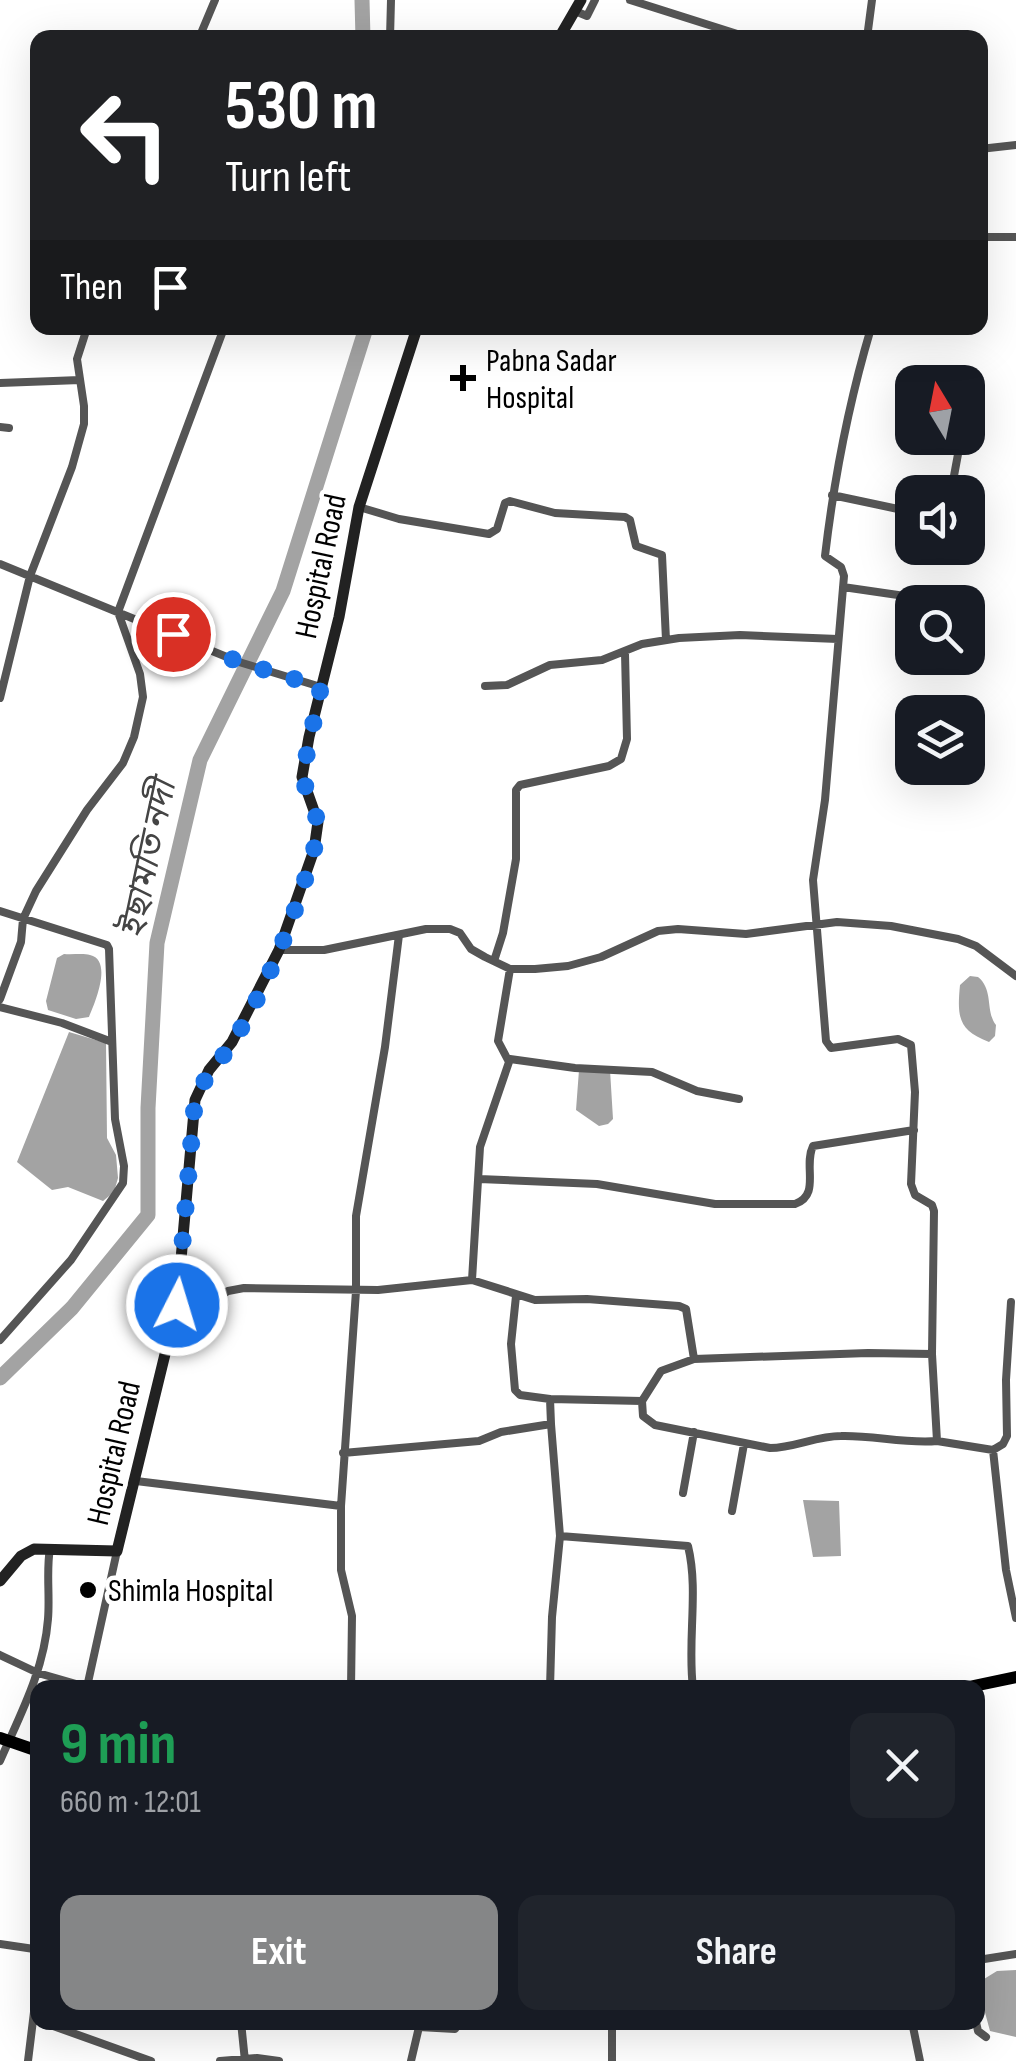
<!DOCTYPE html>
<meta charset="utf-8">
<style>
body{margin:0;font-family:"Sofia Sans Condensed","Noto Sans Bengali",sans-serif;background:#20242c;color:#f1f3f6;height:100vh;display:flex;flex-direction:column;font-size:38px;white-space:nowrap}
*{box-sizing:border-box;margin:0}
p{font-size:32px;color:#9ea1a6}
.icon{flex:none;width:55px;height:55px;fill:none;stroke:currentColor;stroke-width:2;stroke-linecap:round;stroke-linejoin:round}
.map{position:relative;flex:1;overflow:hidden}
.sheet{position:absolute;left:30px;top:1680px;width:955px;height:350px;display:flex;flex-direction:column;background:#171b24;border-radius:20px;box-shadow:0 10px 40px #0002}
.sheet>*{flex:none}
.top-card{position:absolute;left:30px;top:30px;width:958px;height:305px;border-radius:20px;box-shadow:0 10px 40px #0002;background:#202124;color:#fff;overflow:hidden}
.needle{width:65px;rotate:350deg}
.controls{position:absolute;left:895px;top:365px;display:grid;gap:20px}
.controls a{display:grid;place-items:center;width:90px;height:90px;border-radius:20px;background:#171b24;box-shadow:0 10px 40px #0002;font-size:50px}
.pin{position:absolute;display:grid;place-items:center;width:85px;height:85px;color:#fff;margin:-42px;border:5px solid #fff;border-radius:50%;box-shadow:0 2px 10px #0007}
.me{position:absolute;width:110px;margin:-55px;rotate:5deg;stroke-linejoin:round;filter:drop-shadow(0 0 8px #0008)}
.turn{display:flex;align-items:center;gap:35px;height:210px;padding:0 30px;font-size:45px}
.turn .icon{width:130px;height:130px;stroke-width:2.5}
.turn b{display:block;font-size:70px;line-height:85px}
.then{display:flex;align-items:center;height:95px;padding:0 30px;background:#0003;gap:20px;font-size:38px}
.round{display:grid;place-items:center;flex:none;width:105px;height:105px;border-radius:20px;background:#20242c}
.overview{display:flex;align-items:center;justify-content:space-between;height:170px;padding:0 30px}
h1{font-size:60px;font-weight:700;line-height:75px;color:#1e9e55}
.button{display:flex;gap:20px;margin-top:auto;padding:20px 30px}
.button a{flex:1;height:115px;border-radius:20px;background:#858687;color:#fff;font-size:40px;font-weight:700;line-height:115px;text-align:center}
.button a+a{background:#20242c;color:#f1f3f6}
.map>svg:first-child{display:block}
.water{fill:#a3a3a3}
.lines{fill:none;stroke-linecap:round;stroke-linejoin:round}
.river{stroke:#a3a3a3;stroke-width:15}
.street{stroke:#555;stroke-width:8}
.secondary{stroke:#222;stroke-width:11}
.primary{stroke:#000;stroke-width:12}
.route{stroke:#1a73e8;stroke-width:18;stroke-dasharray:0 32.4}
.poi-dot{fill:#000;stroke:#fff;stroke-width:4}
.labels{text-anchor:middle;stroke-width:9;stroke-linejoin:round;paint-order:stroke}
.poi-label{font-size:32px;fill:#000;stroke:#fff;text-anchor:start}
.street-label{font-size:32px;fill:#000;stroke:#fff}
.water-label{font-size:35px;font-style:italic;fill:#444;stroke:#fff}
</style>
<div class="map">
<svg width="1016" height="2061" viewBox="0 0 1016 2061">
<rect width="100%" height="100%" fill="#fff"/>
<path class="water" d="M64,954C72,955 83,953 90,955C113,960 95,1003 89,1017L76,1019L48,1010L46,1001L57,958Z
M970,976L978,977C994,990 985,1011 996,1025L995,1036L989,1042C958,1030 957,1017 960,985Z
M69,1032L106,1043L107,1138L116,1155L118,1178L114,1192L103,1201L68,1187L52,1190L17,1162Z
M579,1070H610L613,1119L608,1124L599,1126L576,1110Z
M803,1500L839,1501L841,1556L813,1557Z
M1016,1970V2037L990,2031L983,2005L984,1979L997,1971Z"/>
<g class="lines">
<path class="river" d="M362,0L363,38
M0,1378L72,1308L148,1215V1108L157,943L200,760L283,591L366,328"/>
<path class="street" d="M630,0L750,38
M575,11L587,16L595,0
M199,38L215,0
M390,38L391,0
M867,38L872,0
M980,149L1016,145
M980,237H1016
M871,328C849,402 834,479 825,556L841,567L844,576L825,800L813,880L826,1041L831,1048L898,1039L911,1045L915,1092L911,1184L915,1195L932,1205L934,1211L932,1354L937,1441L993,1450L1006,1570L1016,1618
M0,383L80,380
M0,427L9,428
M951,492L961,438
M832,495L912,512
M359,507L399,519L489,534L497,529L505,503L510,501L555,513L625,517L630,520L636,546L662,555L666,640
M0,564L239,662L321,687
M843,587L946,602
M485,686L507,685L550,665L602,660L642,644L679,638L740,635L838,639
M0,698L30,576L72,467L84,424V406L77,359L87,328
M0,911L107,945L109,949L115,1119L124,1166L123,1183L71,1260L0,1340
M279,950H324L426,929H450L460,933L471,949L485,957L510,969H535L568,966L601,957L658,931L678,929L746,934L837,922L891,926L958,939L976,946L1016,976
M494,961L503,933L516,859V790L520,785L609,766L621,759L627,739L625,653
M0,999L21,942L23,919L36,891L87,810L123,763L134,737L143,697L140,674L118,612L224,328
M0,1007L62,1023L112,1042
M510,1059L575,1068L652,1072L697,1091L739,1099
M479,1179L597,1184L715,1204H795C821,1195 803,1166 813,1146L914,1130
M472,1280L480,1147L509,1062L498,1041L510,969
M516,1296L511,1344L515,1390L520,1395L550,1399
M177,1305L202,1306L228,1291L244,1288L378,1290L472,1280L535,1300L587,1299L679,1306L686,1309L694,1359
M642,1401L643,1416L655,1425L770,1448C794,1448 816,1436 841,1436C873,1435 905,1444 937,1441
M993,1450L1003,1444L1007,1436L1006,1380L1011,1302
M343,1453L479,1441L501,1432L551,1424L550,1399L642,1401L661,1371L694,1359L868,1353L932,1354
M136,1481L341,1506
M683,1493L694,1432
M732,1511L744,1444
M560,1536L688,1546C699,1591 687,1641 693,1688
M0,1655L38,1673L90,1688
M87,1687L117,1551
M202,1688H261
M351,1688L352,1616L341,1570V1506L356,1291V1216L385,1047L399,935
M550,1688L552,1617L560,1536L551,1424
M0,1761C20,1715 44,1671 48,1619C50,1595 46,1571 50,1548
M0,1944L34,1949
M978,1960L1016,1954
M42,2022L151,2061
M241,2022L245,2061
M612,2022V2061
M912,2022L920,2061
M976,2022L978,2031L986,2037
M28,2061L34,2012V1914L38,1890
M220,2061L257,2058L279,2061
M411,2061L419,2027L455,2029L460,2022"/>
<path class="secondary" d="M559,38L581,0
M0,1581L21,1556L34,1549L117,1551L177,1305L195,1100L209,1070L232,1042L279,950L314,850L318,822L302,777L309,737L339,617L359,507L417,328"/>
<path class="primary" d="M964,1688L1016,1677
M0,1738L38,1751"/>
</g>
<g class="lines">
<path class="route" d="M173,634L239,662L321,687L302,777L318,822V834C300,905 271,980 233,1042C219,1063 205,1075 195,1100L177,1305"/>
</g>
<g class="poi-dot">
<path d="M458 363h10v10h10v10h-10v10h-10v-10h-10v-10h10z"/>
<circle cx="88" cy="1590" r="10"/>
</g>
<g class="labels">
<g class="poi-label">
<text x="486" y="371">Pabna Sadar<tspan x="486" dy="37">Hospital</tspan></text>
<text x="108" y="1601">Shimla Hospital</text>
</g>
<g class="street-label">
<text transform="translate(320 566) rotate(-78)" y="11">Hospital Road</text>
<text transform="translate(113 1453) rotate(-77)" y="11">Hospital Road</text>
</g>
<g class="water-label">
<text transform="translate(147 859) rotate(-78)" y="12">ইছামতি নদী</text>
</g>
</g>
</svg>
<div class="controls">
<a><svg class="needle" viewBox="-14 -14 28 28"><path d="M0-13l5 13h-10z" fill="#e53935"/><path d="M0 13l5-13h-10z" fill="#9ea1a6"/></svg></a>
<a><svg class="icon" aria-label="sound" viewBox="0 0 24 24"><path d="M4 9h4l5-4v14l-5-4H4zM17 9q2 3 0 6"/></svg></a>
<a><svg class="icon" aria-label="search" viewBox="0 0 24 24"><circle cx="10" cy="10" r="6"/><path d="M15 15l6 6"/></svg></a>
<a><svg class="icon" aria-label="layers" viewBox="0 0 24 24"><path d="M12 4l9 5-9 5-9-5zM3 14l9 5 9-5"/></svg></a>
</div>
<div class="pin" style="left:173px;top:634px;background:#d93025"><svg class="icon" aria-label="arrive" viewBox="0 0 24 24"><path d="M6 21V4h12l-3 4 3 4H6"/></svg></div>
<svg class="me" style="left:177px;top:1305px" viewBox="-20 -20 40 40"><circle r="17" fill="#1a73e8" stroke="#fff" stroke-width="3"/><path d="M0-11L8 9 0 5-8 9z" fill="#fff"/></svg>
<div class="top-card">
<div class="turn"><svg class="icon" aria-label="left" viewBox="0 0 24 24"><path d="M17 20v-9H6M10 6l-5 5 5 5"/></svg><div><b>530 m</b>Turn left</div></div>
<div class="then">Then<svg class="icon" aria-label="arrive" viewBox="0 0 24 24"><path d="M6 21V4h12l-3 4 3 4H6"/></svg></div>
</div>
<section class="sheet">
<div class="overview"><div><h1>9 min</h1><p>660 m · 12:01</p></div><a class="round"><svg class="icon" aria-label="close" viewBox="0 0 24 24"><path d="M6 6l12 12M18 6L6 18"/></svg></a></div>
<div class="button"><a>Exit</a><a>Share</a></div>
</section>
</div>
